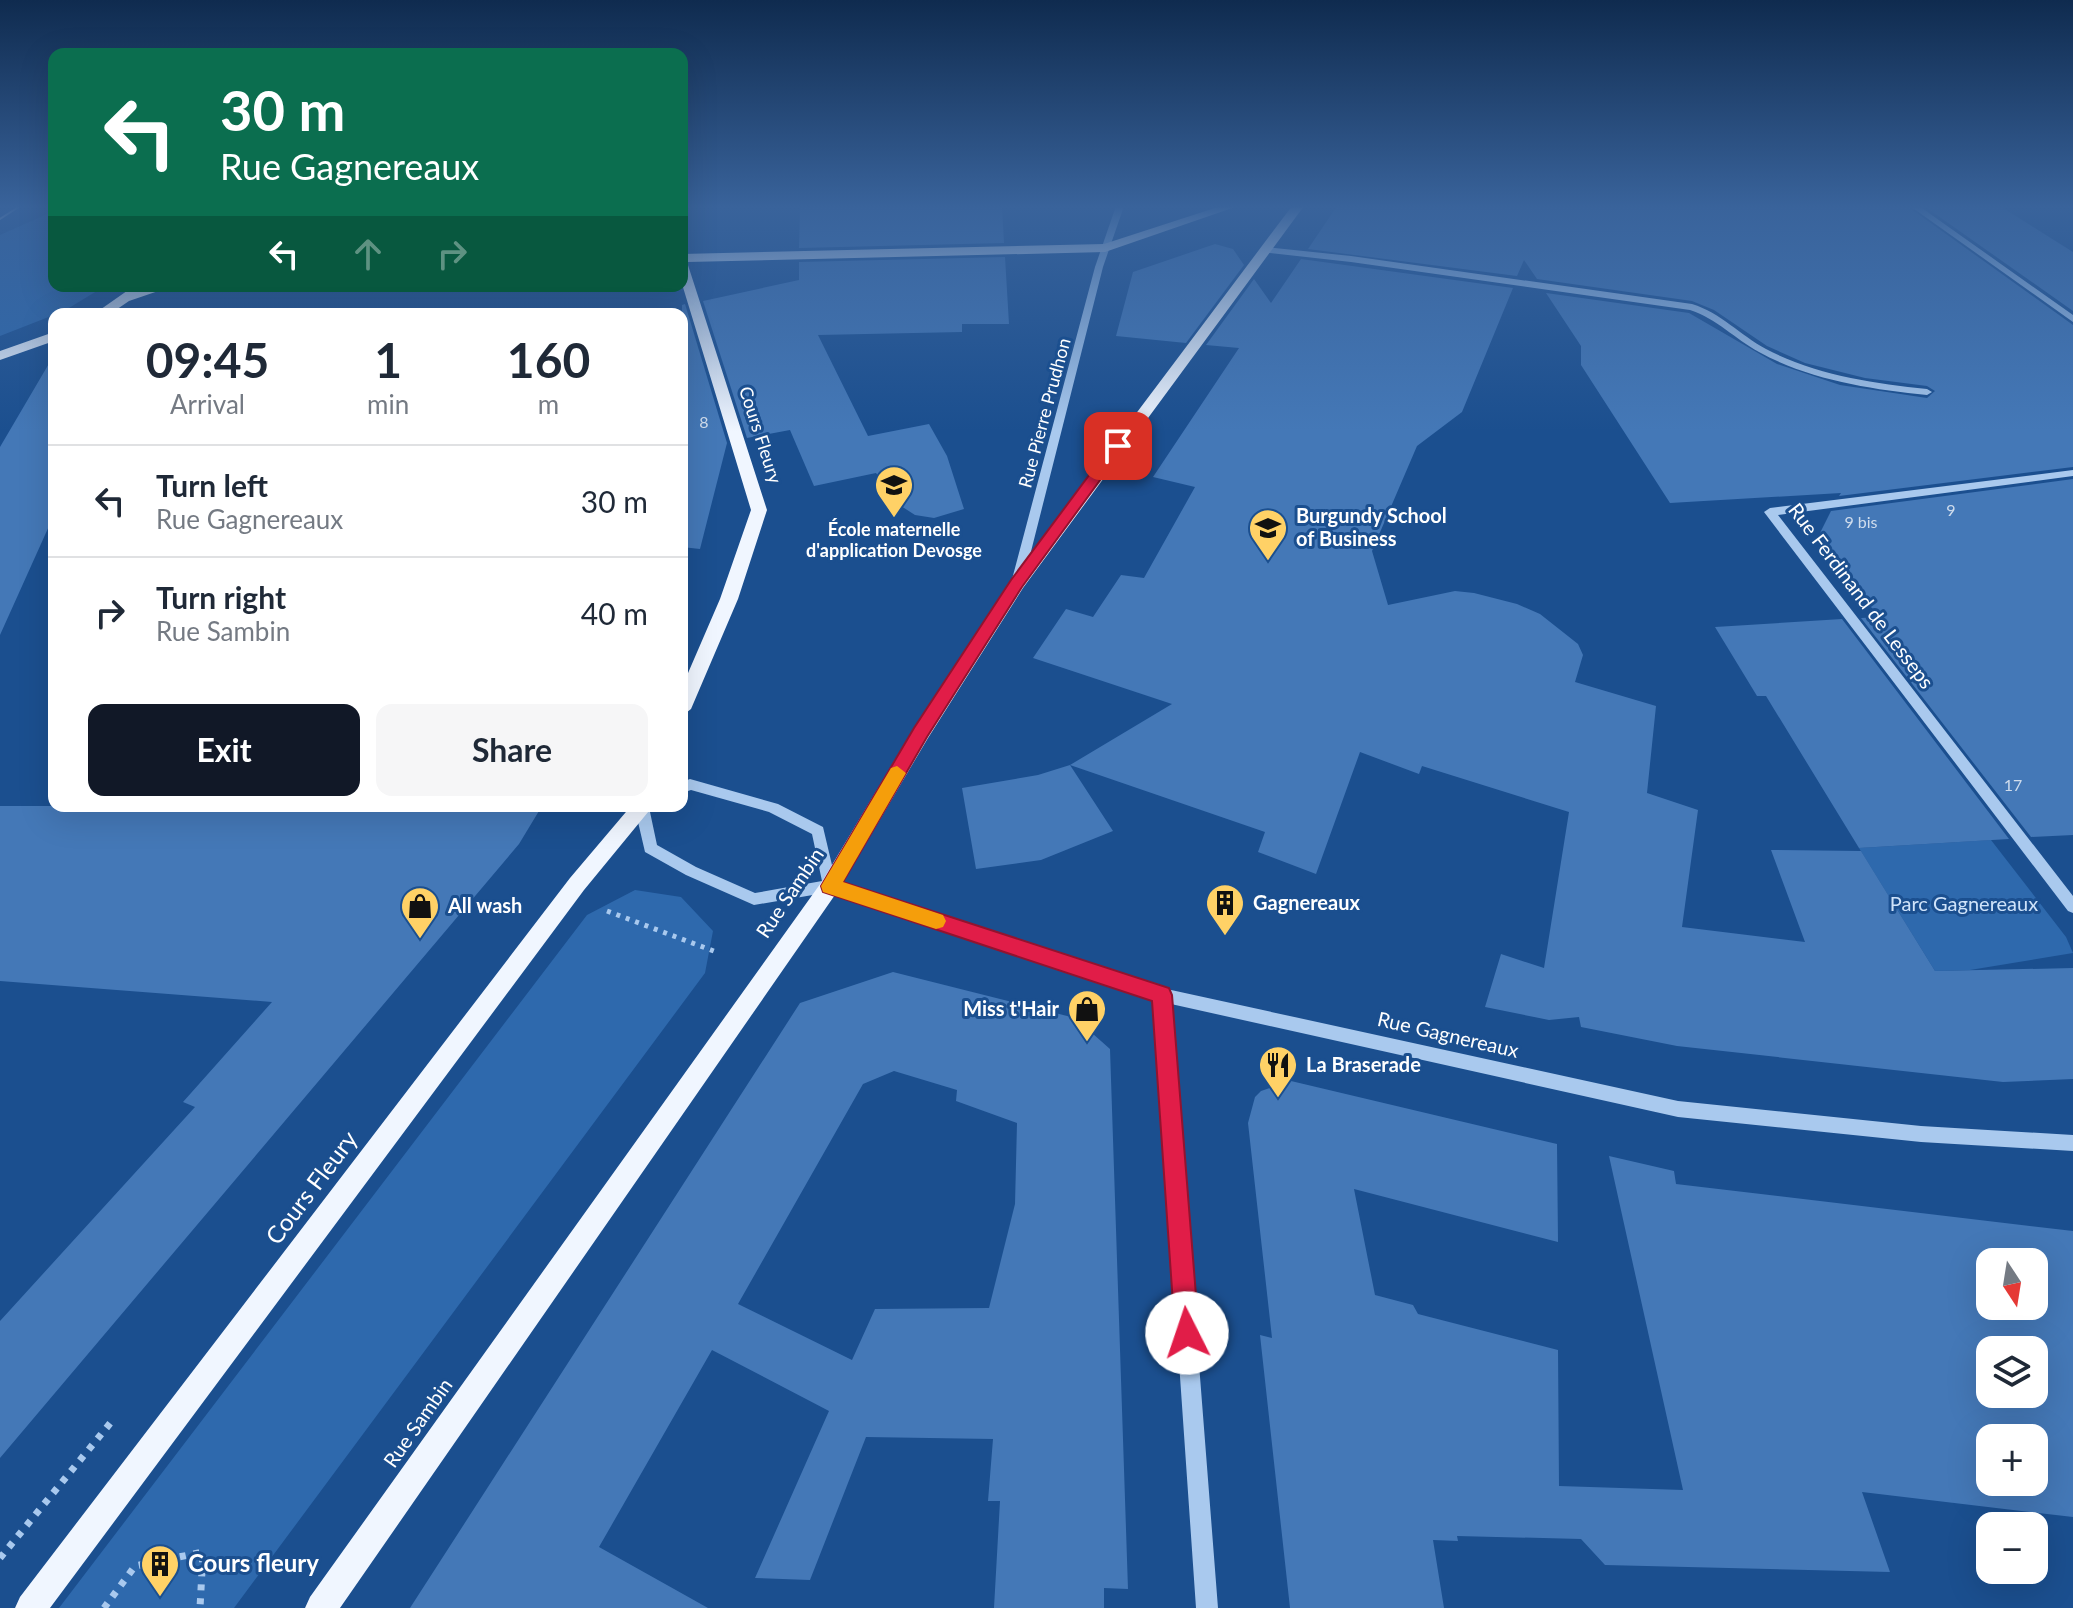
<!DOCTYPE html>
<meta charset="utf-8">
<style>
body{margin:0;font-family:Lato,sans-serif;background:#f6f6f7;color:#1f2937;height:100vh;display:flex;flex-direction:column;font-size:30px;white-space:nowrap}
*{box-sizing:border-box;margin:0}
p{font-size:26px;color:#747a83}
.icon{flex:none;width:44px;height:44px;fill:none;stroke:currentColor;stroke-width:2;stroke-linecap:round;stroke-linejoin:round}
.map{position:relative;flex:1;overflow:hidden}
.details{position:absolute;left:48px;top:308px;width:640px;height:504px;display:flex;flex-direction:column;background:#fff;border-radius:16px;box-shadow:0 8px 32px #0002}
.details>*{flex:none}
.guide{position:absolute;left:48px;top:48px;width:640px;height:244px;border-radius:16px;box-shadow:0 8px 32px #0002;background:#0b6e4f;color:#fff;overflow:hidden}
.needle{width:52px;rotate:168deg}
.buttons{position:absolute;left:1976px;top:1248px;display:grid;gap:16px}
.buttons a{display:grid;place-items:center;width:72px;height:72px;border-radius:16px;background:#fff;box-shadow:0 8px 32px #0002;font-size:40px}
.pin{position:absolute;display:grid;place-items:center;width:68px;height:68px;color:#fff;margin:-34px;border-radius:16px;box-shadow:0 4px 12px #0006}
.me{position:absolute;width:88px;margin:-44px;rotate:356deg;stroke-linejoin:round;filter:drop-shadow(0 0 6px #0008)}
.turn{display:flex;align-items:center;gap:28px;height:168px;padding:0 40px;font-size:36px}
.turn .icon{width:104px;height:104px;stroke-width:2.5}
.turn b{display:block;font-size:56px;line-height:68px}
.lanes{display:flex;align-items:center;height:76px;padding:0 40px;background:#0003;justify-content:center;gap:40px;direction:ltr}
.lanes .off{opacity:.35}
.eta{display:flex;justify-content:space-evenly;align-items:center;height:136px;text-align:center}
.eta b{font-size:48px;font-weight:700;line-height:56px}
.button{display:flex;gap:16px;margin-top:auto;padding:16px 40px}
.button a{flex:1;height:92px;border-radius:16px;background:#111827;color:#fff;font-size:32px;font-weight:700;line-height:92px;text-align:center}
.button a+a{background:#f6f6f7;color:#1f2937}
ul{padding:0;list-style:none}
li{display:flex;align-items:center;gap:24px;height:112px;padding:0 40px;border-top:2px solid #e0e1e3}
li div{flex:1}
li b{display:block;font-size:30px}
li em{font-style:normal}
.map>svg:first-child{display:block}
.green{fill:#2e69ad}
.building{fill:#4478b7;fill-rule:evenodd}
.lines{fill:none;stroke-linecap:round;stroke-linejoin:round}
.path-far1{stroke:#a9c9ee;stroke-width:5;stroke-dasharray:4 6;stroke-linecap:butt}
.path{stroke:#a9c9ee;stroke-width:7;stroke-dasharray:6 8;stroke-linecap:butt}
.minor{fill:#a9c9ee;fill-rule:evenodd}
.major{fill:#f0f6ff;fill-rule:evenodd}
.tram{stroke:#fff;stroke-width:2}
.route{fill:#e11d48;stroke:#92132f;stroke-width:2}
.slow{fill:#f59e0b}
.labels{text-anchor:middle;stroke-width:6;stroke-linejoin:round;paint-order:stroke}
.number-label{font-size:16px;fill:#d0dded}
.far-street-label{font-size:18px;fill:#fff;stroke:#1b4f8f}
.far-poi-label{font-size:18px;font-weight:bold;fill:#fff;stroke:#1b4f8f}
.poi-label{font-size:20px;font-weight:bold;fill:#fff;stroke:#1b4f8f;text-anchor:start}
.street-label{font-size:20px;fill:#fff;stroke:#1b4f8f}
.park-label{font-size:20px;fill:#cfe3fa;stroke:#1b4f8f}
.near-street-label{font-size:24px;fill:#fff;stroke:#1b4f8f}
.near-poi-label{font-size:24px;font-weight:bold;fill:#fff;stroke:#1b4f8f;text-anchor:start}
</style>
<div class="map">
<svg width="2073" height="1608" viewBox="0 0 2073 1608">
<rect width="100%" height="100%" fill="#1b4f8f"/>
<path class="green" d="M54,211V286H105L64,311L0,336V235Z
M1991,840L2066,937L2073,953L1970,970L1935,971L1859,848Z
M635,890L681,897L713,931L705,973L234,1608H59L587,915Z"/>
<path class="building" d="M800,206H1002L1004,243L799,248Z
M1337,206H1907L2073,325V467L1839,496L1841,493L1670,503L1581,365V346L1546,293L1689,313L1777,364L1840,385L1927,398L1935,391L1927,386L1865,378L1805,363L1767,346L1714,310L1692,301L1537,279L1524,260L1517,276L1308,249Z
M1924,206H2000L2073,252V311Z
M1215,244L1233,249L1244,265L1186,343L1116,336L1133,272Z
M1005,257L1009,324H962V332L818,335L868,436L929,424L947,456L964,509L934,518L915,515L901,506L876,473L814,486L790,430L747,438L703,301L799,280V262Z
M1301,259L1513,288L1462,412L1417,446L1372,551L1388,605L1455,591L1474,593L1517,604L1540,614L1578,644L1583,655L1575,682L1656,706L1647,793L1698,810L1682,927L1805,942L1771,850L1861,851L1935,971L2073,968V1079L2003,1082L1677,1046L1581,1027L1579,1017L1549,1020L1485,1007L1501,954L1544,968L1569,812L1422,766L1419,774L1360,752L1316,874L1258,852L1265,832L1070,765L1113,831L1041,860L976,869L962,788L1038,775L1070,765L1172,704L1033,658L1066,609L1093,617L1121,575L1144,578L1195,487L1153,477L1239,348L1206,345L1254,279L1271,303Z
M685,304L727,443L700,549L682,547V305Z
M54,355V515L0,635V447Z
M2073,479V835L2031,837L1861,618L1879,617L1817,539L1831,511Z
M1842,619L2009,839L1859,848L1766,696H1757L1715,627Z
M0,806H542L519,844L0,1458V1321L195,1107L183,1102L272,1002L0,981Z
M893,972L1075,1018L1110,1049L1128,1589L1104,1588V1608H994L1000,1501H988L993,1439L866,1437L810,1580L755,1578L829,1411L712,1350L599,1547L708,1608H410L800,1003ZM894,1071L957,1090L956,1101L1017,1123L1015,1204L989,1308L875,1309L852,1360L738,1304L863,1084Z
M1291,1081L1557,1144L1558,1242L1354,1189L1375,1295L1413,1305L1418,1314L1558,1350L1559,1486L1683,1490L1609,1156L1674,1171L1676,1184L2073,1231V1517L1862,1492L1890,1572L1605,1565L1581,1539L1457,1536L1458,1541L1433,1540L1444,1608H1290L1260,1335L1272,1338L1248,1123L1255,1097L1261,1091ZM1990,1262H2034V1306H1990ZM1990,1350H2034V1394H1990ZM1990,1438H2034V1482H1990Z"/>
<g class="lines">
<path class="path-far1" d="M607,911L719,953"/>
<path class="path" d="M0,1558L112,1421
M104,1608L135,1566L203,1552L200,1608"/>
<path class="minor" d="M682,206H687L686,234L682,237Z
M1116,206H1124L1103,267L1023,583L1017,587L1011,583L1095,267Z
M1910,206H1919L2073,315V322Z
M1264,247L1351,256L1692,304C1721,313 1740,335 1766,349C1815,375 1872,383 1927,389L1932,392L1927,395C1870,389 1810,380 1759,352C1735,339 1717,319 1690,310L1351,262L1261,252V248Z
M2073,470V476L1778,515L2073,896V913L2068,911L1764,512L1770,508Z
M690,779L778,804L823,827L836,882L1162,988L1678,1101L1921,1126L2073,1135V1151L1921,1142L1678,1117L1171,1004L1218,1608H1196L1154,1000L830,892L754,905L686,875L645,852L635,809L637,806H655L650,812L657,845L696,867L755,893L822,881L812,834L769,812L691,790L682,793V782Z"/>
<path class="major" d="M1221,206H1238L1105,252L687,262L767,510L738,599L691,709L682,716V687L720,599L751,510L682,284V254L1104,244Z
M1292,206H1304L1023,588L928,738L837,892L340,1608H305L310,1597L823,880L914,728L1011,580Z
M134,286H173L129,301L110,314H94Z
M54,332V341L0,360V351Z
M631,806H653L584,890L50,1608H15L20,1597L570,878Z"/>
<path class="tram" d="M0,219L20,206"/>
</g>
<linearGradient id="sky" x2="0" y2="1"><stop stop-color="#0f2b4f"/><stop offset="0.48" stop-color="#39639b"/><stop offset="1" stop-color="#39639b" stop-opacity="0"/></linearGradient>
<rect width="2073" height="431" fill="url(#sky)"/>
<path class="route" d="M1118,442L1125,446L1022,587L927,737L843,882L1169,988L1172,995L1199,1333L1196,1341L1187,1345L1178,1341L1175,1333L1152,1001L823,892L821,886L914,728L1011,580L1113,443Z"/>
<path class="slow" d="M897,766L906,773L843,882L943,915L946,921L943,927L936,929L823,892L821,886L891,768Z"/>
<defs>
<symbol id="school-pin" viewBox="-11 -11 22 30"><path d="M0 17L-7.5 6A9.5 9.5 0 1 1 7.5 6Z" fill="#ffd166" stroke="#1b4f8f"/><path d="M0-5L7-2L0 1L-7-2ZM-4 1L0 2.5L4 1V4Q0 6-4 4Z" fill="#111"/></symbol>
<symbol id="university-pin" viewBox="-11 -11 22 30"><path d="M0 17L-7.5 6A9.5 9.5 0 1 1 7.5 6Z" fill="#ffd166" stroke="#1b4f8f"/><path d="M0-5L7-2L0 1L-7-2ZM-4 1L0 2.5L4 1V4Q0 6-4 4Z" fill="#111"/></symbol>
<symbol id="building-pin" viewBox="-11 -11 22 30"><path d="M0 17L-7.5 6A9.5 9.5 0 1 1 7.5 6Z" fill="#ffd166" stroke="#1b4f8f"/><path d="M-4-6H4V6H1V3H-1V6H-4ZM-2.5-4.3h1.7v1.8h-1.7ZM.8-4.3h1.7v1.8H.8ZM-2.5-1h1.7V.8h-1.7ZM.8-1h1.7V.8H.8Z" fill="#111"/></symbol>
<symbol id="shop-pin" viewBox="-11 -11 22 30"><path d="M0 17L-7.5 6A9.5 9.5 0 1 1 7.5 6Z" fill="#ffd166" stroke="#1b4f8f"/><path d="M-5-2.5h2.3a2.7 3.5 0 0 1 5.4 0H5L5.5 6h-11ZM-1.5-2.5h3a1.5 2.3 0 0 0-3 0Z" fill="#111"/></symbol>
<symbol id="restaurant-pin" viewBox="-11 -11 22 30"><path d="M0 17L-7.5 6A9.5 9.5 0 1 1 7.5 6Z" fill="#ffd166" stroke="#1b4f8f"/><path d="M-5-6h1v4h1v-4h1v4h1v-4h1v5L-1.5 .5V6h-2V.5L-5-1ZM5-6V6H3V1.5H1.5Q1.5-4 5-6Z" fill="#111"/></symbol>
</defs>
<g fill-rule="evenodd">
<use href="#school-pin" x="872" y="463" width="44" height="60"/>
<use href="#university-pin" x="1246" y="506" width="44" height="60"/>
<use href="#building-pin" x="1203" y="881" width="44" height="60"/>
<use href="#shop-pin" x="398" y="884" width="44" height="60"/>
<use href="#shop-pin" x="1065" y="987" width="44" height="60"/>
<use href="#restaurant-pin" x="1256" y="1043" width="44" height="60"/>
<use href="#building-pin" x="138" y="1542" width="44" height="60"/>
</g>
<g class="labels">
<g class="number-label">
<text x="704" y="428">8</text>
<text x="1951" y="516">9</text>
<text x="1861" y="528">9 bis</text>
<text x="2013" y="791">17</text>
</g>
<g class="far-street-label">
<text transform="translate(1045 413) rotate(-75)" y="6">Rue Pierre Prudhon</text>
<text transform="translate(760 435) rotate(72)" y="6">Cours Fleury</text>
</g>
<g class="far-poi-label">
<text x="894" y="536">École maternelle<tspan x="894" dy="21">d'application Devosge</tspan></text>
</g>
<g class="poi-label">
<text x="1296" y="523">Burgundy School<tspan x="1296" dy="23">of Business</tspan></text>
<text x="1253" y="910">Gagnereaux</text>
<text x="448" y="913">All wash</text>
<text x="1059" y="1016" text-anchor="end">Miss t'Hair</text>
<text x="1306" y="1072">La Braserade</text>
</g>
<g class="street-label">
<text transform="translate(1861 596) rotate(53)" y="7">Rue Ferdinand de Lesseps</text>
<text transform="translate(790 893) rotate(-56)" y="7">Rue Sambin</text>
<text transform="translate(1448 1035) rotate(13)" y="7">Rue Gagnereaux</text>
<text transform="translate(418 1423) rotate(-55)" y="7">Rue Sambin</text>
</g>
<g class="park-label">
<text x="1964" y="911">Parc Gagnereaux</text>
</g>
<g class="near-street-label">
<text transform="translate(312 1188) rotate(-53)" y="8">Cours Fleury</text>
</g>
<g class="near-poi-label">
<text x="188" y="1572">Cours fleury</text>
</g>
</g>
</svg>
<div class="buttons">
<a><svg class="needle" viewBox="-14 -14 28 28"><path d="M0-13l5 13h-10z" fill="#e53935"/><path d="M0 13l5-13h-10z" fill="#747a83"/></svg></a>
<a><svg class="icon" aria-label="layers" viewBox="0 0 24 24"><path d="M12 4l9 5-9 5-9-5zM3 14l9 5 9-5"/></svg></a>
<a>+</a>
<a>−</a>
</div>
<div class="pin" style="left:1118px;top:446px;background:#d93025"><svg class="icon" aria-label="arrive" viewBox="0 0 24 24"><path d="M6 21V4h12l-3 4 3 4H6"/></svg></div>
<svg class="me" style="left:1187px;top:1333px" viewBox="-20 -20 40 40"><circle r="19" fill="#fff"/><path d="M0-13L10 11 0 6-10 11z" fill="#e11d48"/></svg>
<div class="guide">
<div class="turn"><svg class="icon" aria-label="left" viewBox="0 0 24 24"><path d="M17 20v-9H6M10 6l-5 5 5 5"/></svg><div><b>30 m</b>Rue Gagnereaux</div></div>
<div class="lanes"><svg class="icon" aria-label="left" viewBox="0 0 24 24"><path d="M17 20v-9H6M10 6l-5 5 5 5"/></svg><svg class="icon off" aria-label="ahead" viewBox="0 0 24 24"><path d="M12 20V5M6 11l6-6 6 6"/></svg><svg class="icon off" aria-label="right" viewBox="0 0 24 24"><path d="M7 20v-9h11M14 6l5 5-5 5"/></svg></div>
</div>
<section class="details">
<div class="eta">
<div><b>09:45</b><p>Arrival</p></div>
<div><b>1</b><p>min</p></div>
<div><b>160</b><p>m</p></div>
</div>
<ul>
<li><svg class="icon" aria-label="left" viewBox="0 0 24 24"><path d="M17 20v-9H6M10 6l-5 5 5 5"/></svg><div><b>Turn left</b><p>Rue Gagnereaux</p></div><em>30 m</em></li>
<li><svg class="icon" aria-label="right" viewBox="0 0 24 24"><path d="M7 20v-9h11M14 6l5 5-5 5"/></svg><div><b>Turn right</b><p>Rue Sambin</p></div><em>40 m</em></li>
</ul>
<div class="button"><a>Exit</a><a>Share</a></div>
</section>
</div>
